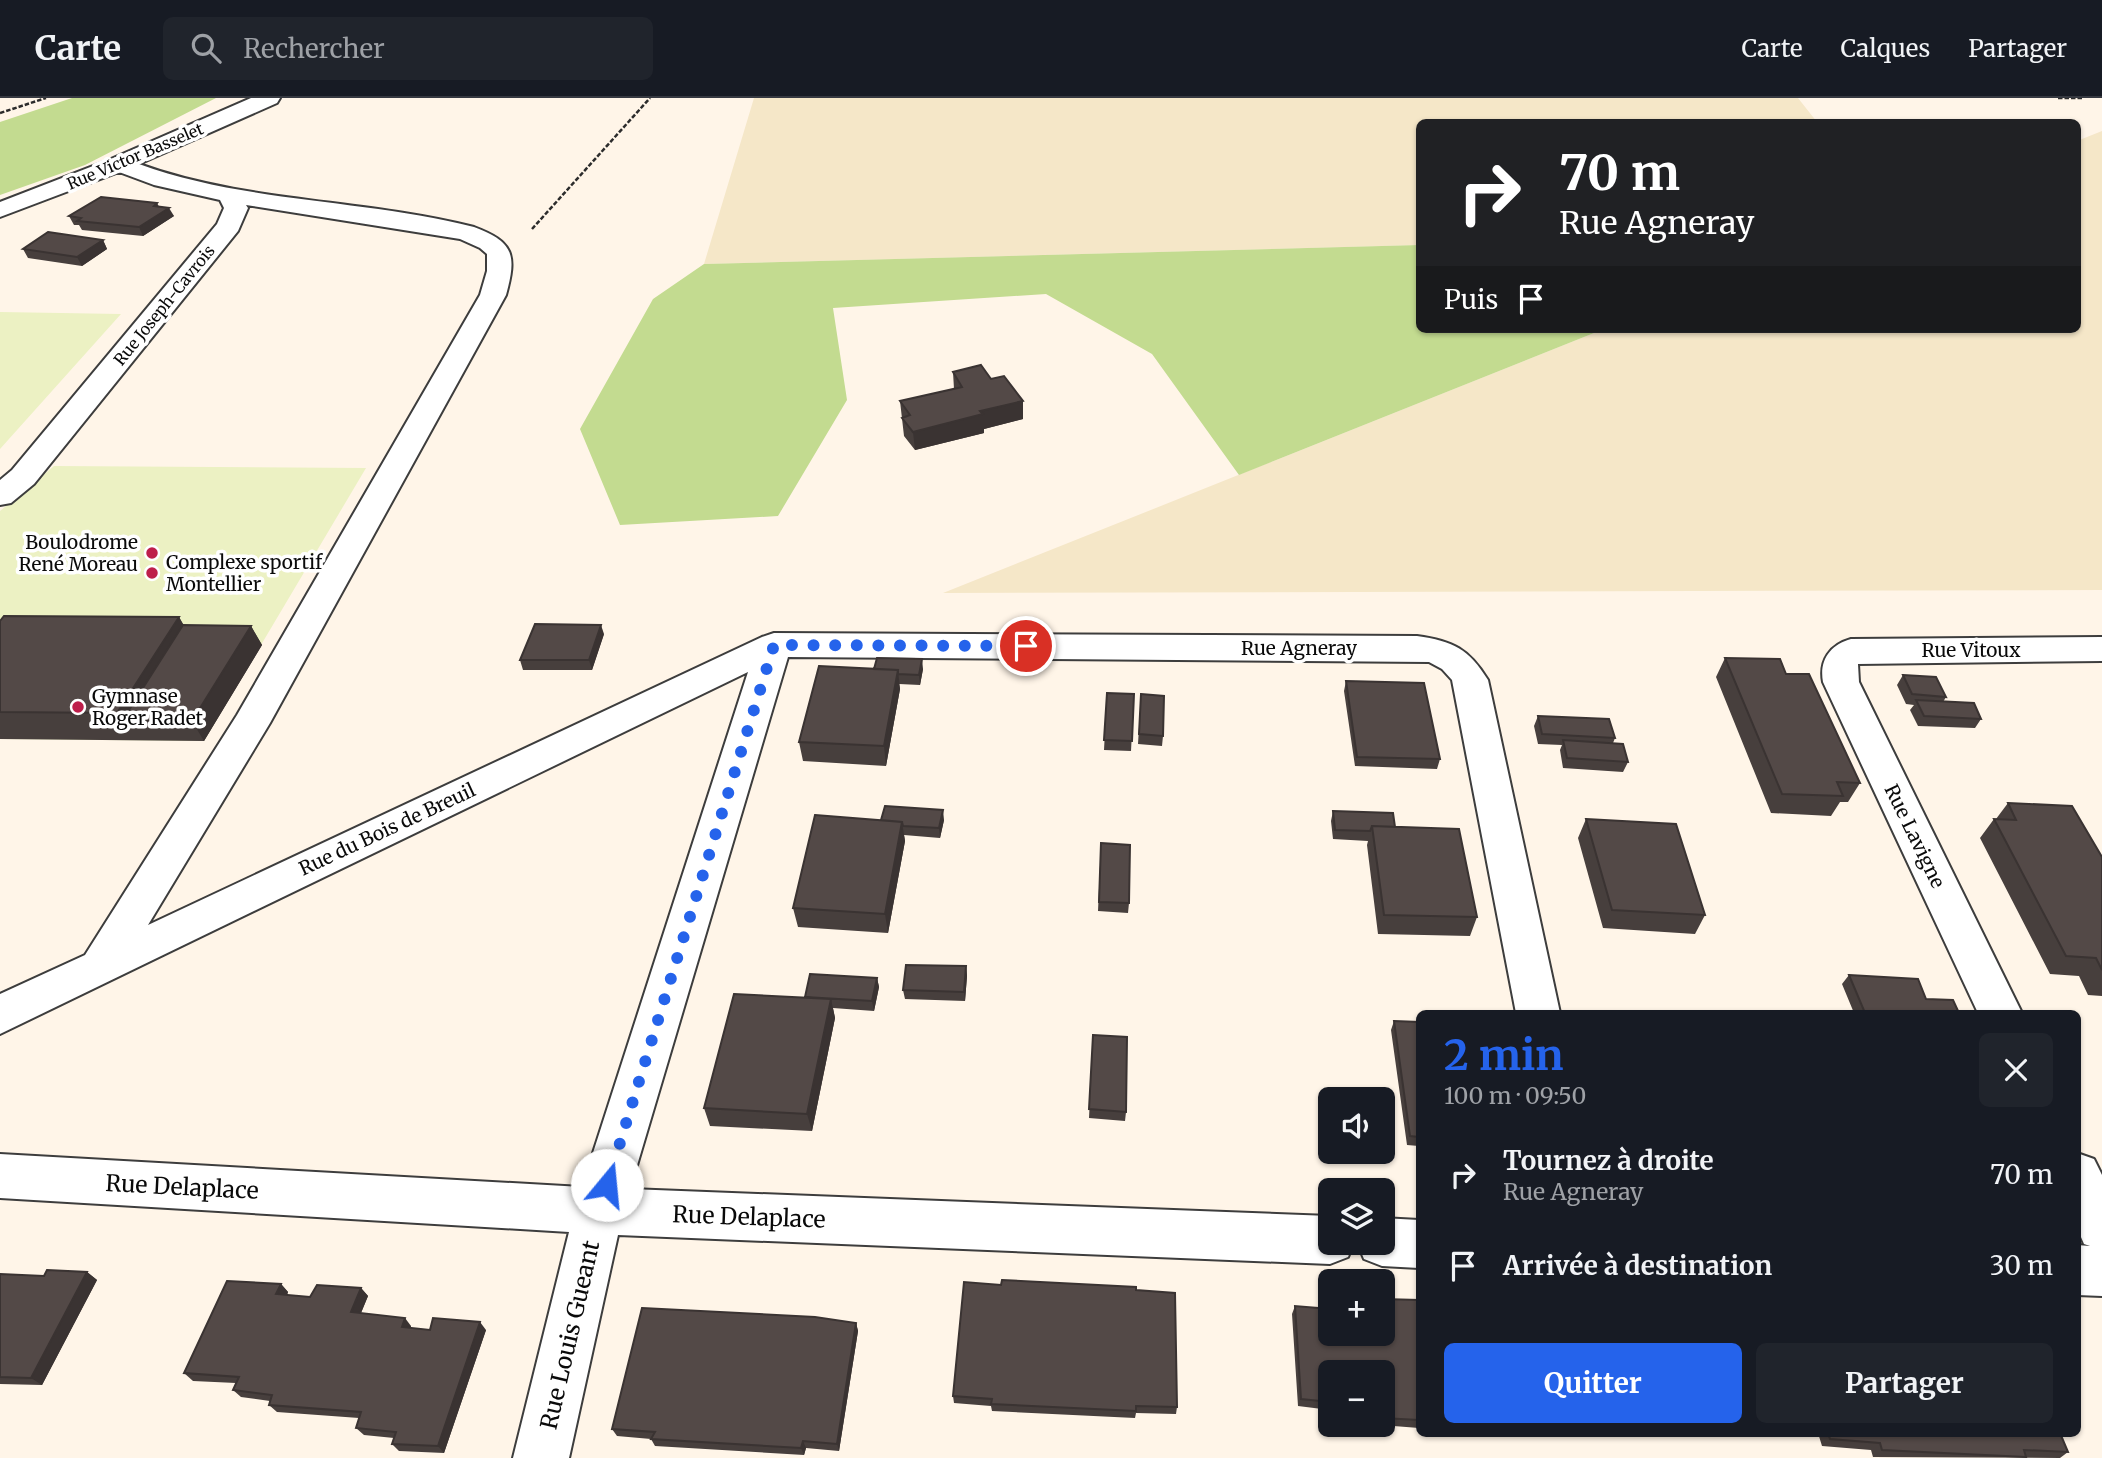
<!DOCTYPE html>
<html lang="fr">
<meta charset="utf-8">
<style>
body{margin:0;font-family:Merriweather,serif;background:#20242c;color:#f1f3f6;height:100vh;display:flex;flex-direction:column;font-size:26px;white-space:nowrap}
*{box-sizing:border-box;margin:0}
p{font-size:23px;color:#9ea1a6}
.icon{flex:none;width:38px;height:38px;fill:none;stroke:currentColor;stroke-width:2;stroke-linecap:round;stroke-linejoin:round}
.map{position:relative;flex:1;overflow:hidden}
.panel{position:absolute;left:1416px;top:912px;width:665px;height:427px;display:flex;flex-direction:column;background:#171b24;border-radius:10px;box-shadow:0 2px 5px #0004}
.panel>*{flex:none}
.hud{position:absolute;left:1416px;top:21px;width:665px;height:214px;border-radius:10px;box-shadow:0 2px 5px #0004;background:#202124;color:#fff;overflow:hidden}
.controls{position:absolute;left:1318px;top:989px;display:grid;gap:14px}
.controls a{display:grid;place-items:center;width:77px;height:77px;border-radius:10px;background:#171b24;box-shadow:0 2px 5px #0004;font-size:35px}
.pin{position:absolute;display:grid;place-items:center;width:60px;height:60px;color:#fff;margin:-30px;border:4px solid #fff;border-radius:50%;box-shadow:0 2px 7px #0007}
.me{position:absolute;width:77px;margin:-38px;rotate:17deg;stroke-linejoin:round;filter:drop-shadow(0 0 5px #0008)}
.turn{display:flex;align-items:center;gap:24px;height:147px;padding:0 28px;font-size:32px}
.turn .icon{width:91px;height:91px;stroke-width:2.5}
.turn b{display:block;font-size:49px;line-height:60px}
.then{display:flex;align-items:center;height:66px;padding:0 28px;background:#0003;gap:14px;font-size:26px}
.round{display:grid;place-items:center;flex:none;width:74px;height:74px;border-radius:10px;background:#20242c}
.summary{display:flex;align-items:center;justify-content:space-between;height:119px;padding:0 28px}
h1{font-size:42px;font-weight:700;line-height:52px;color:#2563eb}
.primary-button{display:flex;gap:14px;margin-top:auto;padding:14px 28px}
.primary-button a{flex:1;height:80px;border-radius:10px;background:#2563eb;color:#fff;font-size:28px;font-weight:700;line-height:80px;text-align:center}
.primary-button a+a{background:#20242c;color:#f1f3f6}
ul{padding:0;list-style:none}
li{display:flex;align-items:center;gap:21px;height:91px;padding:0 28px}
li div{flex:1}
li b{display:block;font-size:26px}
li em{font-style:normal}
header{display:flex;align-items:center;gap:42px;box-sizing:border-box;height:98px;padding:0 35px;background:#171b24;border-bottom:2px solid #363941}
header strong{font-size:33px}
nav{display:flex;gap:38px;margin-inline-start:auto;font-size:24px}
.search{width:490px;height:63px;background:#20242c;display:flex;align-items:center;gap:18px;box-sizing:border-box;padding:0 24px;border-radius:10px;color:#9ea1a6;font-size:26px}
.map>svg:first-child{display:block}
.farmland{fill:#f5e7c8}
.forest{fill:#c3db90}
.pitch{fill:#ecf1c3}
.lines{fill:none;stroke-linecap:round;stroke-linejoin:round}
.minor-casing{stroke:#3d3d3d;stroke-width:4}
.path{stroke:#2c2c2c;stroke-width:2.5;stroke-dasharray:4.5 2;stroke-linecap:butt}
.minor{fill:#fff;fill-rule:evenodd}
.wall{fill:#473f3d}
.shaded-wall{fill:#3a3332}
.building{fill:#534947;stroke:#3a3332;stroke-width:2}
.route{stroke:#2563eb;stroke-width:12;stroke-dasharray:0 21.6}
.poi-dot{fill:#be1f4b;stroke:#fff;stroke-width:2.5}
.labels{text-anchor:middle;stroke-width:7;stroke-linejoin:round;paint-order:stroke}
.far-street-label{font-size:16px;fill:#0a0a0a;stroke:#fff}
.poi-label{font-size:19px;fill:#0a0a0a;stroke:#fff;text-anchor:start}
.street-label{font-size:19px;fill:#0a0a0a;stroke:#fff}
.near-street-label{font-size:23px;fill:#0a0a0a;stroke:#fff}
</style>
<header>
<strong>Carte</strong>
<div class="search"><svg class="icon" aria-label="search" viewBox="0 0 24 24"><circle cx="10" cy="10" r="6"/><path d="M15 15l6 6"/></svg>Rechercher</div>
<nav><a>Carte</a><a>Calques</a><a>Partager</a></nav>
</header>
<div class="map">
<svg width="2102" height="1360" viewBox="0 0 2102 1360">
<rect width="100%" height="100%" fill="#fff5e8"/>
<path class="farmland" d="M754,0H1798L1817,24H1419V147L704,166Z
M2102,33V492L943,495L1604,231H2077V43Z"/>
<path class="forest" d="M72,0H216L85,67L0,97V24Z
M1419,147V231H1604L1239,377L1152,256L1046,196L833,210L847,302L778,418L620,427L580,331L653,201L704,166Z"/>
<path class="pitch" d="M0,214L121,216L0,351Z
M54,368L366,370L204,643L0,641V413Z"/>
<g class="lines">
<defs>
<path id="minor" d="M251,0H280L277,5L139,66C246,105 364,101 474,129C514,144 517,157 506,197L270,625L148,827L762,539L774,535L1417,538C1453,543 1469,551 1488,582L1560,915H1516L1452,582L1442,571L1429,564L788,559L630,1091L1330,1118V1144H1354L1348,1159L1330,1166L618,1137L569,1360H513L569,1134L0,1100V1056L582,1089L748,574L0,936V896L85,857L237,617L480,197L487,173V156L480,150L460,141L246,107L248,110L238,133L34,386L11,405L0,407V382L12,372L217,126L224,110L220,102L154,87L119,74L0,119V104L111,61Z
M2102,539V563L1858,566L1859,584L2022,915H1978L1823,584C1819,562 1830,547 1851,541Z
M2077,1055L2094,1061L2102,1077V1198L2077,1197V1147L2090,1148L2084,1146L2077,1130Z
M1382,1120L1419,1122V1170L1382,1168L1364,1161L1357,1144H1382Z"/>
</defs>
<use href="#minor" class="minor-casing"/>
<path class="path" d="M2058,0H2082
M0,15L46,0
M532,131L650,0"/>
<use href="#minor" class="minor"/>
</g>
<path class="wall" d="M159,108L174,118L143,138L82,132L79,127H74L69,118Z
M103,142L107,151L82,168L28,160L23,151Z
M953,274L991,281L1023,303V321L984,331V335L915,352L904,338L900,303L954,291Z
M179,519L183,527L251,528L262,547L204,643L0,641V523Z
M604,536L592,572H523L520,562Z
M1725,560L1786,576L1860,685L1848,704H1840L1831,718L1771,715L1716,579Z
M874,571H923L920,587L899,586L900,591L886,668L803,663L799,644Z
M1903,577L1946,599L1943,604L1981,621L1975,630L1918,628L1910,612L1914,607L1906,606L1897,587Z
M1346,583L1440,661L1437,671L1355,668L1344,593Z
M1107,595L1134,596L1131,653L1104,652Z
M1141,596L1163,638L1162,648L1138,646Z
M1538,618L1615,640L1613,645L1628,664L1623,674L1563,670L1560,652L1562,647L1538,646L1534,628Z
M2008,705L2102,759V898L2088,897L2079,878L2050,876L1980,740L1994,721H1996Z
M1333,713L1395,729L1477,819L1470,838L1378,836L1367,747L1368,743L1333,741L1331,723Z
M1586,721L1705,817L1695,836L1603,830L1578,740Z
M881,722H944L940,740L904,737L905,743L888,835L798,829L793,810Z
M1101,745L1129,805L1128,815L1098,813Z
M966,868L967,878L965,903L905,901L903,892Z
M1849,877L1926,901L1959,915H1854L1842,886Z
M877,880L879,889L874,913L833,910L835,920L812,1033L710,1028L704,1010L805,900Z
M1394,923L1419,924V1048L1407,1047L1391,932Z
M1093,937L1126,1014L1125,1023L1089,1020Z
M87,1174L97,1182L42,1287L0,1286V1176L44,1178Z
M281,1186L288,1194L287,1197L310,1199L361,1190L368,1198L361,1215L411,1228V1230L430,1232H486L444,1355L399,1353L392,1346L394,1340L364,1337L356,1330L359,1320L277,1314L269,1307L270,1303L241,1299L233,1292L236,1285L193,1283L184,1275Z
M1001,1187L1136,1192L1177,1309L1176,1316L1136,1315L1135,1320L992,1313L991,1308L954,1305L953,1298Z
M1330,1201V1236L1419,1202V1330L1368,1326H1382V1274H1330V1312L1298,1308L1292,1216L1295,1208L1328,1211Z
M856,1225L858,1233L839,1353L806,1350L804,1357L655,1348L651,1341L617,1338L612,1331Z
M1818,1335H2060L2068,1354L2060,1360L1873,1359L1871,1352L1822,1348Z"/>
<path class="shaded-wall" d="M157,105L162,114L169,110L174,118L143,138L139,129Z
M103,142L107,151L82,168L77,159Z
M1023,303V321L984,331V335L915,352L913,334L980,313Z
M179,519L195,546L122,623L117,615Z
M601,527L604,536L592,572L589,562Z
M251,528L262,547L204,643L192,623Z
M922,561L923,571L920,587L919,577Z
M898,572L900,591L886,668L884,648Z
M943,712L944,722L940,740L939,730Z
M902,724L905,743L888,835L885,816Z
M966,868L967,878L965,903L964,894Z
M877,880L879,889L874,913L872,903Z
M831,901L835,920L812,1033L807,1016Z
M87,1174L97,1182L42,1287L31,1280Z
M281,1186L288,1194L284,1204L276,1196Z
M361,1190L368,1198L358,1222L351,1214Z
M405,1220L411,1228L408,1236L402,1229Z
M480,1224L486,1232L444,1355L438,1348Z
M856,1225L858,1233L839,1353L837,1346Z
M803,1343L806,1350L804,1357L801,1350Z"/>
<path class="building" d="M101,99L157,105L154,108L169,110L139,129L77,123L81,120L69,118Z
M48,134L103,142L77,159L23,151Z
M981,267L991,281L1004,278L1023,303L980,313L983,316L913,334L902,320L910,317L900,303L962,289L953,274Z
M4,518L179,519L117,615L0,614V523Z
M535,526L601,527L589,562H520Z
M183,527L251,528L192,623H122Z
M877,560L922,561L919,577L898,576V572L874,571Z
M1725,560L1780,561L1786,576H1809L1860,685L1837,684L1843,698L1782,696Z
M819,568L898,572L884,648L799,644Z
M1903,577L1936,579L1946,599L1912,596Z
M1346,583L1424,585L1440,661L1357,659Z
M1107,595L1134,596L1132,643L1104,642Z
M1141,596L1164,598L1163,638L1139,636Z
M1916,602L1974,605L1981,621L1924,618Z
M1538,618L1609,621L1615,640L1542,636Z
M1563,642L1623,646L1628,664L1567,660Z
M2008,705L2072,708L2102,759V872L2096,860L2066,858L1994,721L2016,722Z
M885,708L943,712L939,730L903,728L902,724L881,722Z
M1333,713L1393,715L1395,729L1372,728L1370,733L1335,732Z
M815,717L902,724L885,816L793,810Z
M1586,721L1676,726L1705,817L1612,812Z
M1372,728L1459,731L1477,819L1384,817Z
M1101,745L1130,747L1129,805L1099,804Z
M906,867L966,868L964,894L903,892Z
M810,876L877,880L872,903L805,899Z
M1849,877L1918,881L1926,901L1953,902L1959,915H1865Z
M734,896L831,901L807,1016L704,1010Z
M1394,923L1419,924V1039L1410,1038Z
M1093,937L1127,939L1126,1014L1089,1011Z
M47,1172L87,1174L31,1280L0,1279V1176L44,1178Z
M1002,1182L1136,1189V1192L1175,1195L1177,1309L1136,1308V1313L991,1306L992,1301L953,1298L964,1184L1001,1187Z
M227,1183L281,1186L276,1196L310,1199L317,1187L361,1190L351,1214L405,1220L402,1229L430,1232L433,1220L480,1224L438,1348L392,1346L396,1334L356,1330L361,1314L269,1307L272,1297L233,1292L239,1279L184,1275Z
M1382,1201L1419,1202V1322L1382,1320V1274H1330V1304L1301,1301L1295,1208L1330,1211V1236H1382Z
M642,1210L815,1219L856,1225L837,1346L803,1343L801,1350L651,1341L655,1334L612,1331Z
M1828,1335H2060L2068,1354L2024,1352L2026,1359L1882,1352L1880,1345L1830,1341Z"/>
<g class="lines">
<path class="route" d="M607,1087L774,547L1026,548"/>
</g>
<g class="poi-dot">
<circle cx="152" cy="455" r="7"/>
<circle cx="152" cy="475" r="7"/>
<circle cx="78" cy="609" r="7"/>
</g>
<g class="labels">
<g class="far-street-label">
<text transform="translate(135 58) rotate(-23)" y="6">Rue Victor Basselet</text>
<text transform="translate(164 207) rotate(-51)" y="6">Rue Joseph-Cavrois</text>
</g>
<g class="poi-label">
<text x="138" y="451" text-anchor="end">Boulodrome<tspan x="138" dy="22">René Moreau</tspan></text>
<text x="166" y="471">Complexe sportif<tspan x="166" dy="22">Montellier</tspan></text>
<text x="92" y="605">Gymnase<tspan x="92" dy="22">Roger Radet</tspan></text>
</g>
<g class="street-label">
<text x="1299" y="557">Rue Agneray</text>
<text x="1971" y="559">Rue Vitoux</text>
<text transform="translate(387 731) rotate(-25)" y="7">Rue du Bois de Breuil</text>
<text transform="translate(1915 738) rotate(64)" y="7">Rue Lavigne</text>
</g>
<g class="near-street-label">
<text transform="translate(182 1089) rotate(3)" y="8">Rue Delaplace</text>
<text transform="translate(749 1119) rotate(2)" y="8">Rue Delaplace</text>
<text transform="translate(570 1237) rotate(-77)" y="8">Rue Louis Gueant</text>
</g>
</g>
</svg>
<div class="controls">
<a><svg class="icon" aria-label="sound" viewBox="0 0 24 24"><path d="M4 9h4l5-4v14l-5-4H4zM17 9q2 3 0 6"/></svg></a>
<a><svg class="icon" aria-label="layers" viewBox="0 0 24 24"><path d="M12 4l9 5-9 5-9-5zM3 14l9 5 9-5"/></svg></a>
<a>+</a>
<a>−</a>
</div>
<div class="pin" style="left:1026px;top:548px;background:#d93025"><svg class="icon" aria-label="arrive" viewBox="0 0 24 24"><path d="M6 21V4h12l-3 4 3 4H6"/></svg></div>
<svg class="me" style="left:607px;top:1087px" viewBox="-20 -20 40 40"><circle r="19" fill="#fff"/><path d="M0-13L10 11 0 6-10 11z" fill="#2563eb"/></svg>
<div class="hud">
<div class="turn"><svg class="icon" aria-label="right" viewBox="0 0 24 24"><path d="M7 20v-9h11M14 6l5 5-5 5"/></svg><div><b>70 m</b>Rue Agneray</div></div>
<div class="then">Puis<svg class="icon" aria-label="arrive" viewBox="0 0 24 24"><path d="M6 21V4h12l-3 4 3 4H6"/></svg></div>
</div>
<section class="panel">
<div class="summary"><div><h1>2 min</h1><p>100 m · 09:50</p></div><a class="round"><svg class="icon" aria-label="close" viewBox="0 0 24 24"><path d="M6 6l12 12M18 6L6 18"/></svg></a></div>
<ul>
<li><svg class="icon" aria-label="right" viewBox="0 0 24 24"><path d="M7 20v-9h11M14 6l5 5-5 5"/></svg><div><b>Tournez à droite</b><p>Rue Agneray</p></div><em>70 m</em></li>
<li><svg class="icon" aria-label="arrive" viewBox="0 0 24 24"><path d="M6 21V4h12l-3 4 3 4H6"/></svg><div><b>Arrivée à destination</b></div><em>30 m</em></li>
</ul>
<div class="primary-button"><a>Quitter</a><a>Partager</a></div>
</section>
</div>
